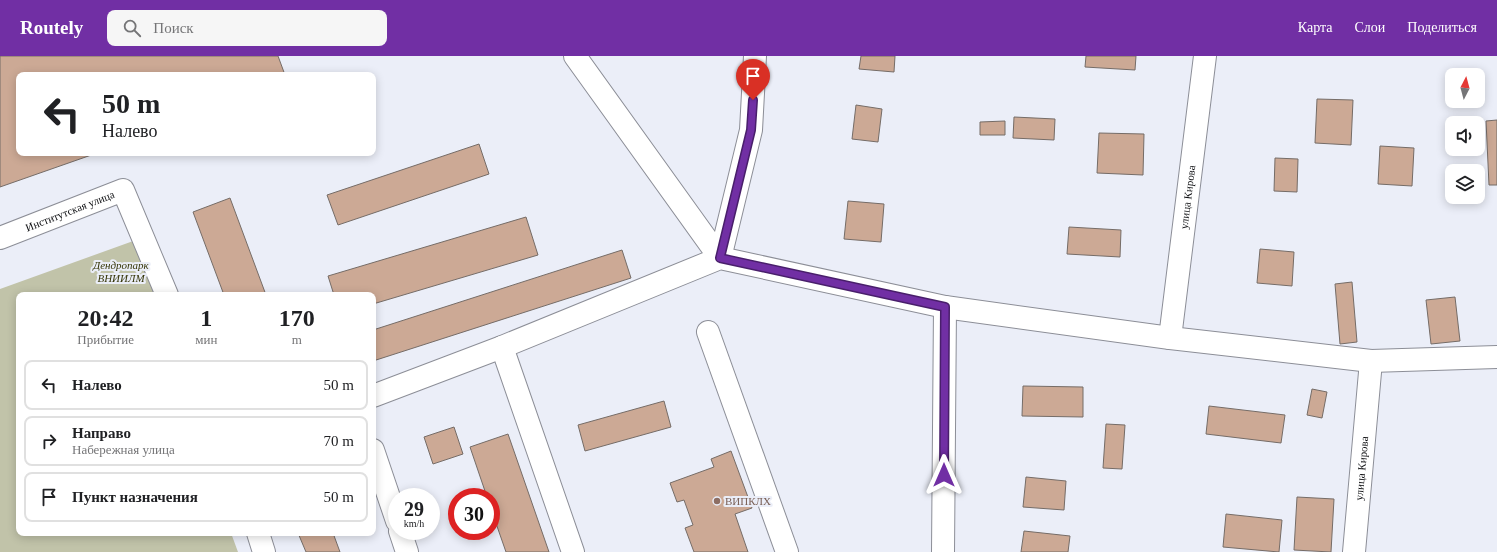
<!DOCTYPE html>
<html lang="ru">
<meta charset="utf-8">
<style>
body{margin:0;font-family:Georgia,serif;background:#f6f6f6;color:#202124;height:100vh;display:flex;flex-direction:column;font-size:15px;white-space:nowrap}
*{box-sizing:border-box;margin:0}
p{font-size:13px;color:#757577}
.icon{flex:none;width:22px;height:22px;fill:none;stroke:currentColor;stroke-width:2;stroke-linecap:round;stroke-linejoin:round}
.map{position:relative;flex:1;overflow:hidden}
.panel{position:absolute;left:16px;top:236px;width:360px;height:244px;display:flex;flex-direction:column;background:#fff;border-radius:8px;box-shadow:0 2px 10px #0003}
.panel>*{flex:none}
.guide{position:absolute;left:16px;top:16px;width:360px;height:84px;border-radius:8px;box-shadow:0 2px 10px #0003;background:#fff;color:#202124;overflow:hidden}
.needle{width:26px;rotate:6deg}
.fabs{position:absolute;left:1445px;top:12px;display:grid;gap:8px}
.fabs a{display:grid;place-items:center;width:40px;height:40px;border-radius:8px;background:#fff;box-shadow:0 2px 10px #0003;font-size:20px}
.speed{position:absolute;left:388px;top:432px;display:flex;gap:8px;font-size:20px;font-weight:700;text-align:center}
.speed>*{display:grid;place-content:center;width:52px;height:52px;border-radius:50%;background:#fff;box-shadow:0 2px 10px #0003;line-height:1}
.speed small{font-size:10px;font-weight:400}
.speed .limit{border:6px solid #d22;background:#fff;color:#111}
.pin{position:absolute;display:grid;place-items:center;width:34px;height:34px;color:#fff;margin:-41px -17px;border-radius:50% 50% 50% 0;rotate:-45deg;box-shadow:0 0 4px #0007}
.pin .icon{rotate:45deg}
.me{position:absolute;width:44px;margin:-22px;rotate:0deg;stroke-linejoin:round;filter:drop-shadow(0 0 3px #0008)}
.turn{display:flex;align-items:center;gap:14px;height:84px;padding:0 20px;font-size:18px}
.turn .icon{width:52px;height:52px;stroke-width:2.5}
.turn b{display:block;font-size:28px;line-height:34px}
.eta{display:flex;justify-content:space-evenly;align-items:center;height:68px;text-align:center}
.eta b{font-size:24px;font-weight:800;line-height:28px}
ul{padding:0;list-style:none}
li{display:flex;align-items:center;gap:12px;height:50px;margin:0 8px 6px;padding:0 12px;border:2px solid #e0e0e0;border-radius:8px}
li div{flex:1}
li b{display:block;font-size:15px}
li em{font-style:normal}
header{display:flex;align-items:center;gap:24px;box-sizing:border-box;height:56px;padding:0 20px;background:#712fa4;color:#fff}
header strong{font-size:19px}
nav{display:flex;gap:22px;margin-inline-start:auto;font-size:14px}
.search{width:280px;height:36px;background:#f6f6f6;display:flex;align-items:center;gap:10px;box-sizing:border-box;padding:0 14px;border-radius:8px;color:#757577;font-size:15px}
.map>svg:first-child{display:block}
.green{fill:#c1c3a9}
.building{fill:#cca995;stroke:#756c67}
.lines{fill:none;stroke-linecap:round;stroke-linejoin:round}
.minor-casing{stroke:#8c8e97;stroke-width:24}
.minor{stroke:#fff;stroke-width:22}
.route-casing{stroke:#491f6b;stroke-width:10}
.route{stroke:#712fa4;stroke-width:7}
.education-dot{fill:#8d6e63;stroke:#ebeef8;stroke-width:1.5}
.labels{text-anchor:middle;stroke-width:4;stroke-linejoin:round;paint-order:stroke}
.street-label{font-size:11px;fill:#0e0f12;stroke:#ebeef8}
.park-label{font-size:11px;font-style:italic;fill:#363608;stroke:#ebeef8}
.education-label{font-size:11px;fill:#785e54;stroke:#ebeef8;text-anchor:start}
</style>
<header>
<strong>Routely</strong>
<div class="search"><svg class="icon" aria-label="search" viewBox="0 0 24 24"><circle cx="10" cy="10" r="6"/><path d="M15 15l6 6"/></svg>Поиск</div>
<nav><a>Карта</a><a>Слои</a><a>Поделиться</a></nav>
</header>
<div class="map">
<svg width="1497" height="496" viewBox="0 0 1497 496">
<rect width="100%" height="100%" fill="#ebeef8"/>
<path class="green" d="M136,184L154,239H19V477H231L238,496H0V233Z"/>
<path class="building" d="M0,0H278L285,19H19V97H97L0,131Z
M861,0H895L894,16L859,13Z
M1086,0H1136L1135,14L1085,11Z
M1317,43L1353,44L1351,89L1315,87Z
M856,49L882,53L878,86L852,83Z
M1014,61L1055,63L1054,84L1013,82Z
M1497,64V129H1489L1486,65Z
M1005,65V79H980V66Z
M1099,77L1144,78L1143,119L1097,117Z
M479,88L489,118L338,169L327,139Z
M1380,90L1414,92L1412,130L1378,128Z
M1275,102L1298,103L1297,136L1274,135Z
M230,142L266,239H224L193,156Z
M848,145L884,148L881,186L844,183Z
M526,161L538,199L373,248V239H334L328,220Z
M1069,171L1121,174L1120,201L1067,198Z
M1260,193L1294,196L1292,230L1257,227Z
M622,194L631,222L373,305V274Z
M1352,226L1357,286L1340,288L1335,228Z
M1455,241L1460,285L1431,288L1426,244Z
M1023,330L1083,331V361L1022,360Z
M1312,333L1327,336L1322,362L1307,359Z
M664,345L671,371L585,395L578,369Z
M1209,350L1285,359L1281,387L1206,378Z
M1106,368L1125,369L1122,413L1103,412Z
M454,371L463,398L433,408L424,381Z
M508,378L549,496H506L491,453V441H487L470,391Z
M731,395L752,452L735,458L748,496H694L685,472L693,469L684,444L677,446L670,427L714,411L711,403Z
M1026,421L1066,425L1064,454L1023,451Z
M1297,441L1334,443L1331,496L1294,494Z
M1226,458L1282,464L1279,496L1223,491Z
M1024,475L1070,480L1068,496H1021Z
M298,477H333L340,496H306Z"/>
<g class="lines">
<defs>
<g id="minor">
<path d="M575,0L720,202"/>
<path id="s1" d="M0,182L123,134L167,239"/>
<path d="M720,202L751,74L755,0"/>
<path d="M708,276L787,496"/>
<path id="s2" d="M1170,282L1205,0"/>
<path d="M502,291L573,496"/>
<path d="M373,340L502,291L720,202L945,251L1170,282L1371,305L1497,301"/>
<path d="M373,394L397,465"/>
<path d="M400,475L407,496"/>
<path d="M258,477L264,496"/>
<path d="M943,496L945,251"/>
<path id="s3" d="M1354,496L1371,305"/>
</g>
</defs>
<use href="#minor" class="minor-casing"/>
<use href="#minor" class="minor"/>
</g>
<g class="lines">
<defs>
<path id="route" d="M753,44L751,74L720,202L945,251L944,419"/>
</defs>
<use href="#route" class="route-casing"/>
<use href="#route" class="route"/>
</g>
<circle class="education-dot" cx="717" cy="445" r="4"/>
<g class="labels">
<g class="street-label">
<text dy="4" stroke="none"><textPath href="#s2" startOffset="142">улица Кирова</textPath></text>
<text dy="4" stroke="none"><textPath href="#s1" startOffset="75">Институтская улица</textPath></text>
<text dy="4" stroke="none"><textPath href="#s3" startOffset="84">улица Кирова</textPath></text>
</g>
<g class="park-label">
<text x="121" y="213">Дендропарк<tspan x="121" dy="13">ВНИИЛМ</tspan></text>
</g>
<g class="education-label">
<text x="725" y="449">ВИПКЛХ</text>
</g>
</g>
</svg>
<div class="fabs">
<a><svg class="needle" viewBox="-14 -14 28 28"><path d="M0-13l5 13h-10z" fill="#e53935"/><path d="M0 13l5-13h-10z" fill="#757577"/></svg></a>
<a><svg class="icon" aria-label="sound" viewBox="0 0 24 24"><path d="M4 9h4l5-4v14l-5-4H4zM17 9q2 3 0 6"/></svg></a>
<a><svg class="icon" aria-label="layers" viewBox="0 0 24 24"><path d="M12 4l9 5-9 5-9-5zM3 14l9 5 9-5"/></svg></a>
</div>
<div class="speed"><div>29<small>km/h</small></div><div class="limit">30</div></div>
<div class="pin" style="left:753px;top:44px;background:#d93025"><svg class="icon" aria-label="arrive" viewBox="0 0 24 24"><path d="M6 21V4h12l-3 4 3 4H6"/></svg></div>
<svg class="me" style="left:944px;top:419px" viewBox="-20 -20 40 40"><path d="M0-17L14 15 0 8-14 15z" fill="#712fa4" stroke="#fff" stroke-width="4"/></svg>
<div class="guide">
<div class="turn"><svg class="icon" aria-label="left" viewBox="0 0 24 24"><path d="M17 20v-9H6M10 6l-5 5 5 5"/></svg><div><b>50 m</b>Налево</div></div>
</div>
<section class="panel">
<div class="eta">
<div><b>20:42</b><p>Прибытие</p></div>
<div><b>1</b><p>мин</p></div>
<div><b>170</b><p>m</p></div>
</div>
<ul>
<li><svg class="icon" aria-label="left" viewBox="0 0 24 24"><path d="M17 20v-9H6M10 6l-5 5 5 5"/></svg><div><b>Налево</b></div><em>50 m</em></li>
<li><svg class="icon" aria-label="right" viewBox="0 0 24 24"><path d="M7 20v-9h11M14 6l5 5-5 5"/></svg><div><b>Направо</b><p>Набережная улица</p></div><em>70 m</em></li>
<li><svg class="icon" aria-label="arrive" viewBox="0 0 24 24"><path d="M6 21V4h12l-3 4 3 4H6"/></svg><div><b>Пункт назначения</b></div><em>50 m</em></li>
</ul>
</section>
</div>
